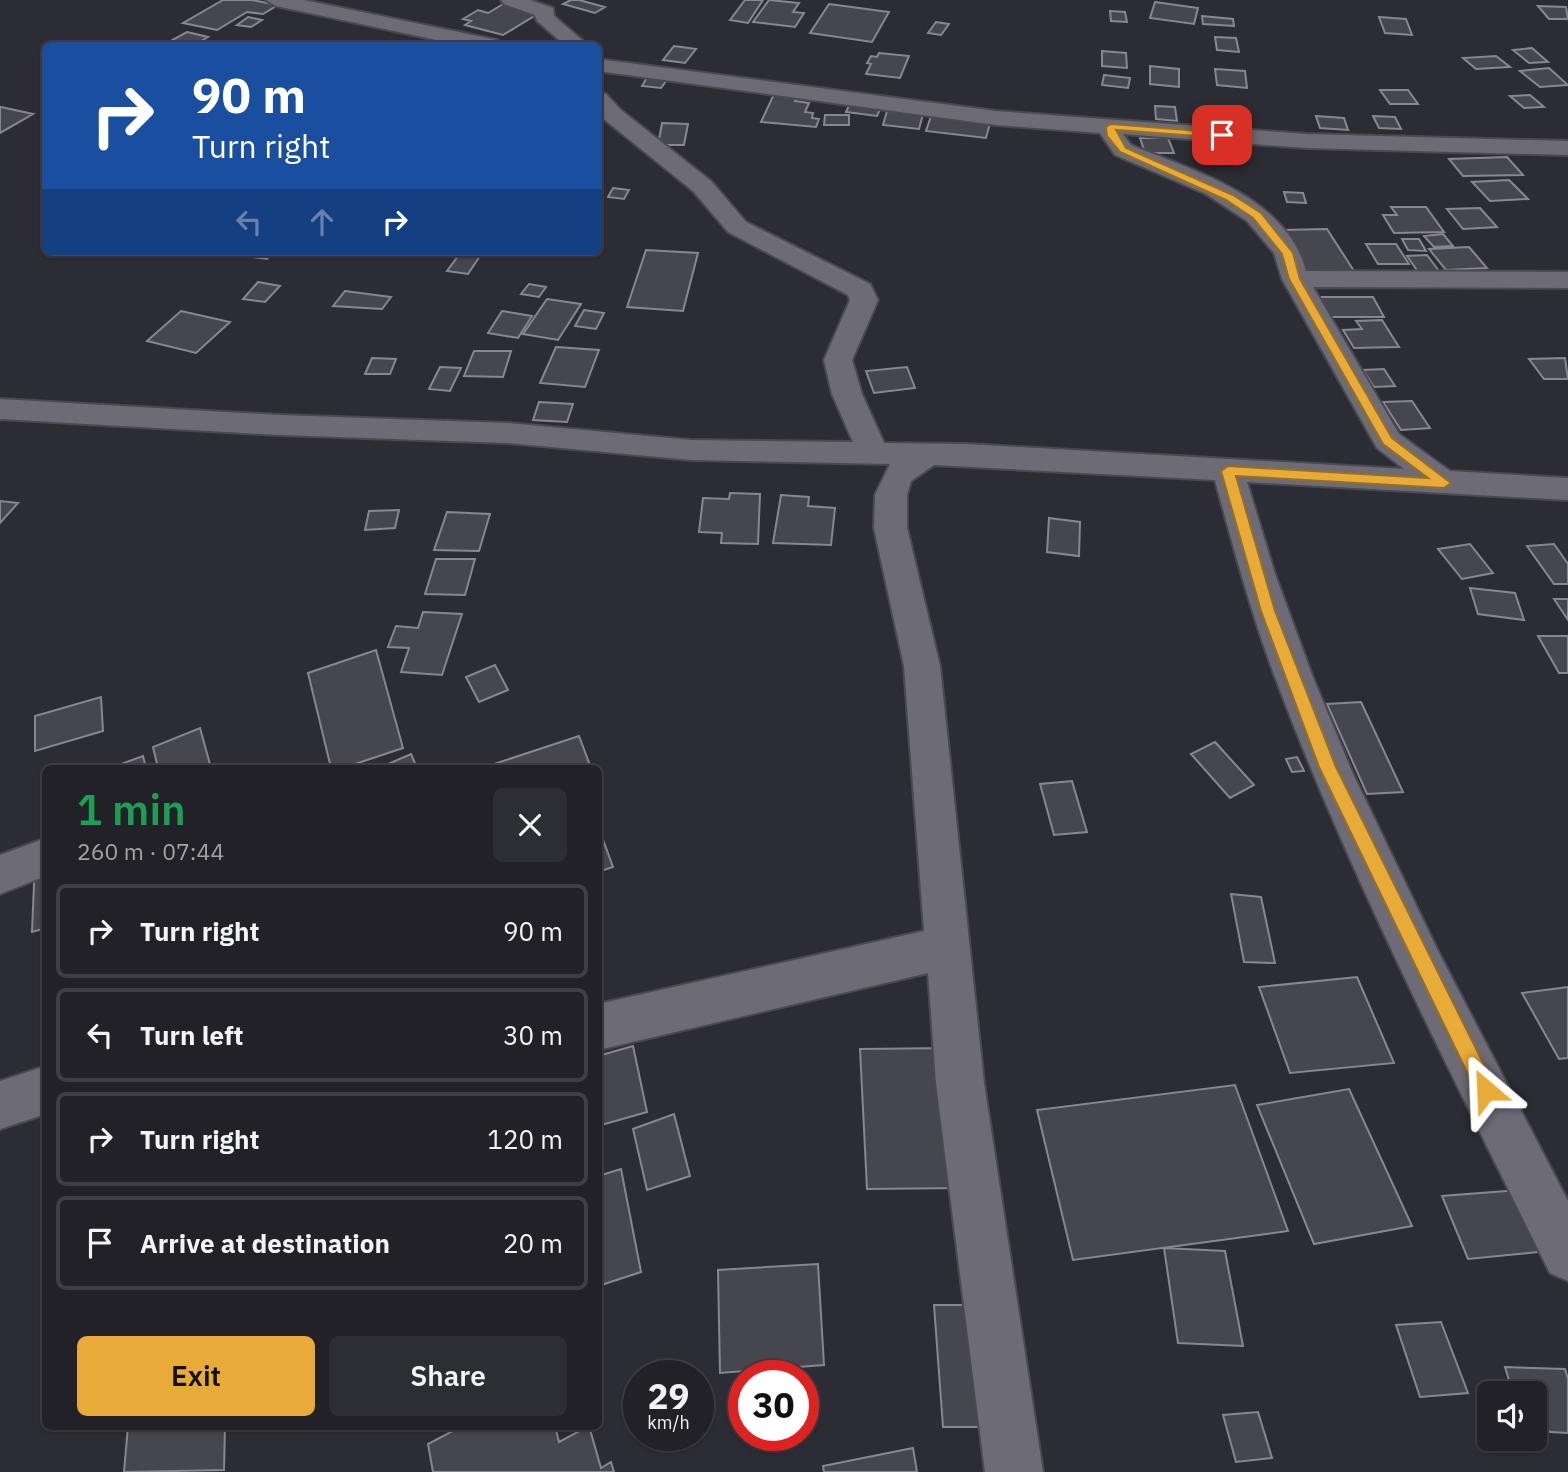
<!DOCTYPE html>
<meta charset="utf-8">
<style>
body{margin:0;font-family:"IBM Plex Sans",sans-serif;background:#2d2e33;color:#f1f3f6;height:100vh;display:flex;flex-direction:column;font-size:26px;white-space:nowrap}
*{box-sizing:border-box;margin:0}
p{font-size:23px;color:#a2a3a7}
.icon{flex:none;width:38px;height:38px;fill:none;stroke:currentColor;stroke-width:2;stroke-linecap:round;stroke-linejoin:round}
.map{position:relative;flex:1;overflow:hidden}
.drawer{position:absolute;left:42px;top:765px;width:560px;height:665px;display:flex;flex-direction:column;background:#212127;border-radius:10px;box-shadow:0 2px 5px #0004,0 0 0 2px #3e3e44}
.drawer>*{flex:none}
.top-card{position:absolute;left:42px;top:42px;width:560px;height:214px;border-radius:10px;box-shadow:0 2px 5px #0004,0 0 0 2px #3e3e44;background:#1a4fa0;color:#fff;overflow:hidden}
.buttons{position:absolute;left:1477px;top:1381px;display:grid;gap:14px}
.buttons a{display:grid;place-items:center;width:70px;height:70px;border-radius:10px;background:#212127;box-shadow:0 2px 5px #0004,0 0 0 2px #3e3e44;font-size:35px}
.speed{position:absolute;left:623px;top:1360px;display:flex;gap:14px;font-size:35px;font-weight:700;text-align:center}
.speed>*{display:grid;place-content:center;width:91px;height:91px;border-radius:50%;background:#212127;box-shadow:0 2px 5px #0004,0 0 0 2px #3e3e44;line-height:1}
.speed small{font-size:18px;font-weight:400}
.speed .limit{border:10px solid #d22;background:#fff;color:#111}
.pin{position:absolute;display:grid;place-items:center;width:60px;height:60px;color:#fff;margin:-30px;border-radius:14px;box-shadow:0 4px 10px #0006}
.me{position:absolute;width:77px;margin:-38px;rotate:334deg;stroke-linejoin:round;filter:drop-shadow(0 0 5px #0008)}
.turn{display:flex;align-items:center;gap:24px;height:147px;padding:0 35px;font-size:32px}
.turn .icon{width:91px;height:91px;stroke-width:2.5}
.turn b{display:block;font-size:49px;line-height:60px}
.lanes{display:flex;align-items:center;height:66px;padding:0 35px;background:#0003;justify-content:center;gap:35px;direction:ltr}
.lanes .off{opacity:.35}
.round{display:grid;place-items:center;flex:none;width:74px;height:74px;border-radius:10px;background:#2d2e33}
.headline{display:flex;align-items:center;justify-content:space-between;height:119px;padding:0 35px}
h1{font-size:42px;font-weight:600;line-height:52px;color:#1e9e55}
.primary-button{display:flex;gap:14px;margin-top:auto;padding:14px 35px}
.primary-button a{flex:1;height:80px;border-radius:10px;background:#e9ab38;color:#111;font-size:28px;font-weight:600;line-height:80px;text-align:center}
.primary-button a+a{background:#2d2e33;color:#f1f3f6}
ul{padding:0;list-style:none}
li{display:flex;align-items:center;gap:21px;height:94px;margin:0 14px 10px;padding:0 21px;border:4px solid #3e3e44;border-radius:10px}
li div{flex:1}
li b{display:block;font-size:26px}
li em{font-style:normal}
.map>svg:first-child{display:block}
.building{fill:#46464e;stroke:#888791;stroke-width:2}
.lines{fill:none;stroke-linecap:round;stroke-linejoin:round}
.street-casing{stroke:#49494f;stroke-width:4}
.street{fill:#6d6c76;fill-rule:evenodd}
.route{fill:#e9ab38;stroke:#976f24;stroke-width:2}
</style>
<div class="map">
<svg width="1568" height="1472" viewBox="0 0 1568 1472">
<rect width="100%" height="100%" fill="#2c2c34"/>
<path class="building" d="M223,0H252L278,5L263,14L247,12L217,30L183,23Z
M571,0H579L605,7L595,13L563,4Z
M745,0H763L748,23L730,20Z
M769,0L799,3L793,12L804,13L795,27L753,22Z
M1155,2L1198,8L1194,24L1150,18Z
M505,3L541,12L503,35L465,25L471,21L463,19L478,10L488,13Z
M829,4L889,12L872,42L810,33Z
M1538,6L1566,7L1568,19H1549Z
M1110,11L1125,12L1127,22L1111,21Z
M1202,16L1233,19L1234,26L1203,24Z
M248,17L262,20L251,27L237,25Z
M1379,17L1406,19L1412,35L1385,33Z
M936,22L949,24L941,35L928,33Z
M187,32L208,37L193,46L163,45Z
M1215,37L1236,38L1239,52L1217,50Z
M674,46L696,49L685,63L663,60Z
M1532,48L1548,62L1529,63L1513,50Z
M1102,51L1126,53L1127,68L1102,66Z
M879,53L909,56L900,78L866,74L871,64L867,63L871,56L877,57Z
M1496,56L1510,67L1476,69L1463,58Z
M1150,66L1179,69V87L1150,84Z
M1549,68L1568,85L1540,87L1520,71Z
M1215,69L1245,71L1247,88L1217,85Z
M649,74L669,77L661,88L642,86Z
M1104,75L1130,78L1128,88L1102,85Z
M1380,90H1408L1418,104H1390Z
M774,94L797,97L795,101L809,103L805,112L813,113L812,118L819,119L816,127L761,122Z
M1530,95L1544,107L1524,108L1510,96Z
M851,101L882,105L877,116L846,112Z
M1155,106L1175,107L1177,121L1156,119Z
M0,107H1L33,114L0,133Z
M887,111L923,114L919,129L883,125Z
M1214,112L1245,114L1247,127L1216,125Z
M825,115H849V125H824Z
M931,116L990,123L986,138L926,131Z
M1316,116L1344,118L1348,130L1320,128Z
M1373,116L1395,117L1401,129L1379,128Z
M662,123L688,124L684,145H658Z
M1140,138H1168L1174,153H1145Z
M1507,157L1523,175L1463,176L1449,159Z
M1509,180L1528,199L1490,201L1472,182Z
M613,188L629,190L624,199L608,197Z
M1284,192L1303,193L1306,203L1287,202Z
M1391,207H1426L1444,232L1394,233L1383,215H1397Z
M1480,208L1497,227L1463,229L1447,209Z
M1327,229L1354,271L1306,272L1281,230Z
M1443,234L1453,246L1434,247L1424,236Z
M1402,239H1419L1426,251L1408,250Z
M1366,244H1396L1409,264H1378Z
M1469,247L1487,268L1446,270L1429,249Z
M646,250L698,253L683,311L627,307Z
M248,252H274L267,259L244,256Z
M461,252L482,253L468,274L447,271Z
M1427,255L1442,275L1421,276L1407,256Z
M258,282L280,286L265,302L243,299Z
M529,284L546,287L539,297L521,294Z
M345,291L391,297L382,309L333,306Z
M1317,297H1373L1384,317H1328Z
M547,299L581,304L558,340L523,334Z
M584,310L604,313L596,329L575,326Z
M181,311L230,322L196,353L147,341Z
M502,311L532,316L518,338L488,333Z
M1382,320L1399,347L1354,348L1343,330L1362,329L1356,321Z
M556,347L599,350L585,387L540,383Z
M474,351H511L503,377L464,376Z
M372,358L396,359L390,374H365Z
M1565,358L1568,379H1544L1529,359Z
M440,367L461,368L450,391L429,389Z
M907,367L915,388L874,393L866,371Z
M1384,369L1395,386L1374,387L1363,370Z
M1412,401L1430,428L1401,430L1383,402Z
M539,402L573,404L567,422L533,420Z
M730,493L760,494L758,544L721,543L722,533L699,532L703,498L729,499Z
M781,495L809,497L808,506L835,508L831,545L773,543Z
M0,501L18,503L0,523Z
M399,510L395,528L365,530L369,511Z
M447,512L490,514L479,551L434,550Z
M1049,518L1080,522L1079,556L1047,552Z
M1470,544L1493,573L1462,579L1438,549Z
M1554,544L1568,564V584H1554L1527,546Z
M436,559H475L465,595L425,594Z
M1470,588L1515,593L1524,620L1478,614Z
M1554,599H1568V620Z
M423,612L462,614L442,675L401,672L409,648L388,647L396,626L418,628Z
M1538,636H1568V673H1559Z
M376,650L403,748L343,768H331L308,673Z
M495,665L508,690L479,702L466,677Z
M101,697L103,731L35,751V716Z
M1361,702L1403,792L1367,794L1327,704Z
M200,728L211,768H158L153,747Z
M579,736L591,768H485V767Z
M1215,742L1254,785L1230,798L1191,754Z
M411,754L417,768H390L388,764Z
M143,756L146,768H110Z
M1297,757L1304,771L1292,772L1286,759Z
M1072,781L1087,832L1054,835L1040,784Z
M598,826L613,867L598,872Z
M46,857V928L32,932L35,860Z
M1231,894L1261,897L1275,963L1244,962Z
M1357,977L1394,1063L1290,1073L1259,987Z
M1568,987V1058L1559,1059L1522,993Z
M633,1046L647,1112L598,1126V1056Z
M951,1048L964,1188L867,1189L860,1049Z
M1235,1085L1288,1231L1073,1260L1037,1110Z
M1349,1089L1412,1226L1314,1244L1257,1105Z
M674,1114L690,1176L647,1190L633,1129Z
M621,1169L641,1272L598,1286V1176Z
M1519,1190L1548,1251L1468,1259L1442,1196Z
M1164,1248L1225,1251L1243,1346L1178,1343Z
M818,1264L824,1365L720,1373L718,1270Z
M934,1305H983L993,1427H943Z
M1441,1322L1468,1393L1420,1397L1396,1325Z
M1505,1367L1565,1369L1568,1379V1433L1535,1431V1393H1513Z
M1258,1412L1272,1458L1236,1462L1223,1415Z
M128,1426H225L224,1470L124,1472Z
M462,1426H555L559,1442L589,1426L601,1468L611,1462L614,1472H433L428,1444Z
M913,1448L917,1472H824L823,1466Z"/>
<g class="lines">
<defs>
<path id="street" d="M266,0H304L497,40L507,46H465L276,6Z
M501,0H530L553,8L554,16L589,46H566L537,21L535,15L504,4Z
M598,59L996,111L1306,134L1568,141V155L1306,148L1123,134L1131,145C1194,171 1286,196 1306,271L1568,272V288L1313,287L1399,434L1450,471L1568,478V500L1247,482L1275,574L1312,675L1353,774L1439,953L1568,1201V1281L1550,1273C1453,1077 1352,882 1275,677C1251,613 1233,546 1215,480L934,465L911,481L907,495V528L940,666L984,1083L1043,1472H985L936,1083L928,973L598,1050V1004L924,931L904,666L874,528L875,495L890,464L691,460L507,443L280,435L0,419V399L280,415L507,423L691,440L853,442L832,394L824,360L850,300L848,295L728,232L693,191L605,120L598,113V93L606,94L621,110L711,181L746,222L870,284L878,300L852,360L862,394L884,443L967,444L1404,469L1377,448L1282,279L1274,253L1247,221L1206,194L1115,155L1100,133L996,125L598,71Z
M46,838V876L0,894V855Z
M46,1066V1114L0,1129V1081Z"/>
</defs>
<use href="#street" class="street-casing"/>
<use href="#street" class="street"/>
</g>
<path class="route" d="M1111,124L1225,133L1222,138L1116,130L1126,148L1233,195L1261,213L1293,253L1300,279L1392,438L1451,483L1444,488L1236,476L1275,611L1336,767L1493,1083L1495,1090L1493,1097L1486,1100L1479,1097L1319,767L1261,611L1221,471L1228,466L1428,478L1383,444L1289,279L1282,254L1253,218L1226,200L1120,152L1107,136L1106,127Z"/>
</svg>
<div class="buttons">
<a><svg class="icon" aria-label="sound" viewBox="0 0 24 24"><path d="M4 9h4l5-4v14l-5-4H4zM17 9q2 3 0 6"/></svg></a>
</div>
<div class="speed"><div>29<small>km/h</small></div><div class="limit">30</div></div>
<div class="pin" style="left:1222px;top:135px;background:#d93025"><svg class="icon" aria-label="arrive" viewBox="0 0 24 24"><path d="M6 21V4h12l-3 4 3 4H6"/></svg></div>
<svg class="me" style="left:1486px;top:1090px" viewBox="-20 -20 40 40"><path d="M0-17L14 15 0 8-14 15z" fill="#e9ab38" stroke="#fff" stroke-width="4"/></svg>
<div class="top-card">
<div class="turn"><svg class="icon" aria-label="right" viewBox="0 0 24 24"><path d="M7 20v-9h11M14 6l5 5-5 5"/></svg><div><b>90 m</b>Turn right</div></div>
<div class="lanes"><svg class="icon off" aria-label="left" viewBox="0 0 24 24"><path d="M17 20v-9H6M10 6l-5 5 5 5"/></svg><svg class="icon off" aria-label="ahead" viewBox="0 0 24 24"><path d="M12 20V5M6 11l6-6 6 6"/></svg><svg class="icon" aria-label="right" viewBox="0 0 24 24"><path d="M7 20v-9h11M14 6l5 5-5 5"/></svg></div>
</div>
<section class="drawer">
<div class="headline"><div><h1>1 min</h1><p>260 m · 07:44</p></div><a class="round"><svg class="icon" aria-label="close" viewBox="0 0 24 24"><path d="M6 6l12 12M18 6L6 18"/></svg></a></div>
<ul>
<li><svg class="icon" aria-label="right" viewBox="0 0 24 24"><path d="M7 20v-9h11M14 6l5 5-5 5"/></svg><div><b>Turn right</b></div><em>90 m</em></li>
<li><svg class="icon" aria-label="left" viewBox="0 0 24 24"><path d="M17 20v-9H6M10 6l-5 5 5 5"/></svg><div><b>Turn left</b></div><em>30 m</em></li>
<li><svg class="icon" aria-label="right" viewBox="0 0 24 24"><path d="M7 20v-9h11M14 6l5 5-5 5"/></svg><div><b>Turn right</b></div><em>120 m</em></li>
<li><svg class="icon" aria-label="arrive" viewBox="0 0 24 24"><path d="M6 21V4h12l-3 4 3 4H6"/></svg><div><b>Arrive at destination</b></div><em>20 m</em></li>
</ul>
<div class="primary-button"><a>Exit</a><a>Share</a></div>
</section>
</div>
